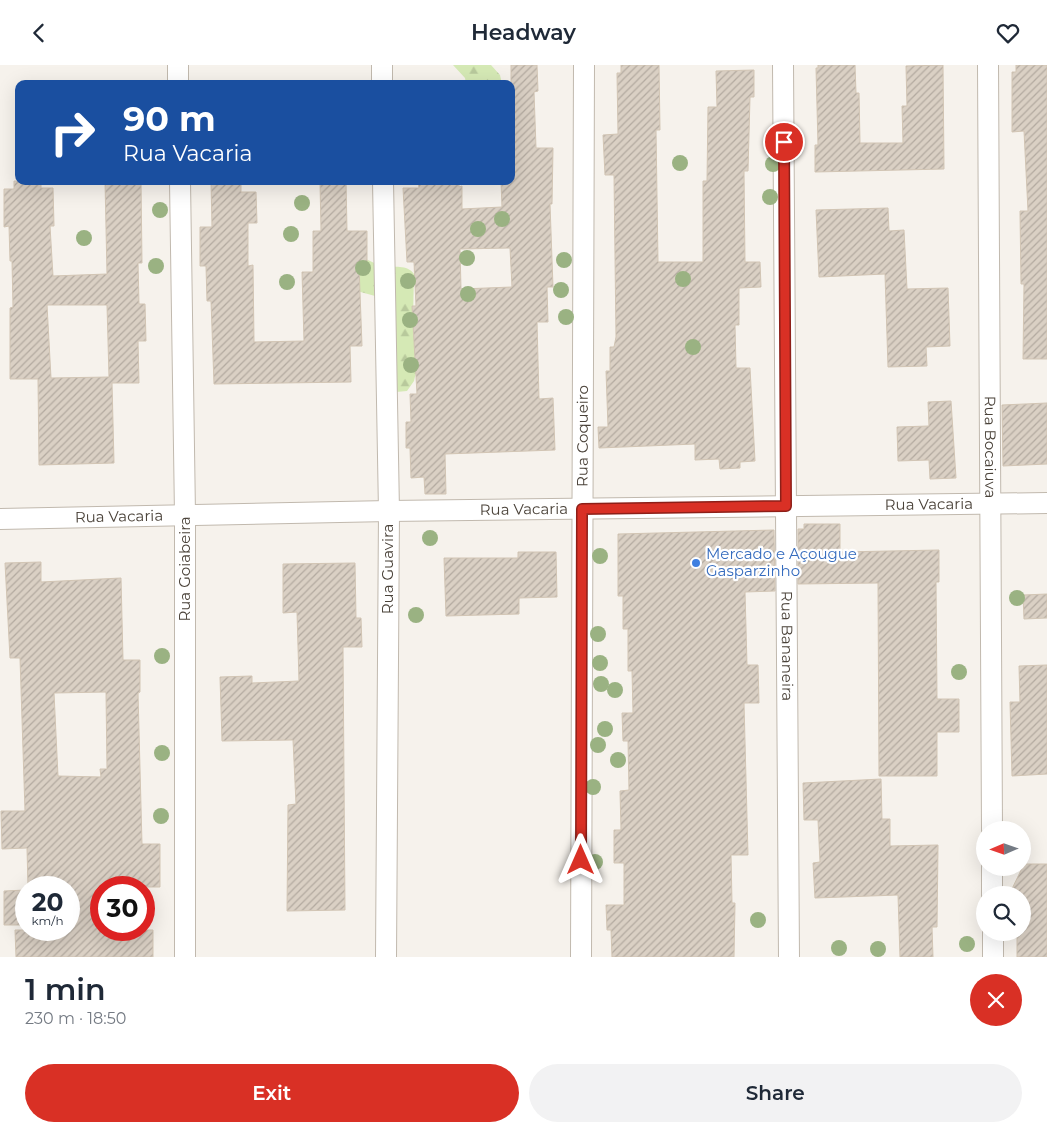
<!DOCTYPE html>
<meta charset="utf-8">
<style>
body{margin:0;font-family:Montserrat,sans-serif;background:#f2f2f3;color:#1f2937;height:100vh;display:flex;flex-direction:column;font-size:19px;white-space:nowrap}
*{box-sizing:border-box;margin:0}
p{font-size:16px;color:#747a83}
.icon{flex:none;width:28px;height:28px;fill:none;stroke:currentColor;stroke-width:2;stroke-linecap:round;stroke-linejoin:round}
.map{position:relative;height:892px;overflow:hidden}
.sheet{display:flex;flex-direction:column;background:#fff;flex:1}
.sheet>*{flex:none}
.top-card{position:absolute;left:15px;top:15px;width:500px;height:105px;border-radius:10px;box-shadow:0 5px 20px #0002;background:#1a4fa0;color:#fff;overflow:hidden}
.needle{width:32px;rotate:268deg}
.fabs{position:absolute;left:976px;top:756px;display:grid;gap:10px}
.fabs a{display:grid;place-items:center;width:55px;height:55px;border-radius:50%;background:#fff;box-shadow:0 5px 20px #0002;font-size:25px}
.speed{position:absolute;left:15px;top:811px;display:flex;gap:10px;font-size:25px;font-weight:700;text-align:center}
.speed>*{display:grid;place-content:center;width:65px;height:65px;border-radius:50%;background:#fff;box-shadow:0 5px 20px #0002;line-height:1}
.speed small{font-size:12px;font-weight:400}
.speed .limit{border:8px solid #d22;background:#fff;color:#111}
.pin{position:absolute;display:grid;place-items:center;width:42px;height:42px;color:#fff;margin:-21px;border:2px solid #fff;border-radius:50%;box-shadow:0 1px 5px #0007}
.me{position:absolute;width:55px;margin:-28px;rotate:0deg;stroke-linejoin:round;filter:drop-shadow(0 0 4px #0008)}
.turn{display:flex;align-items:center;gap:18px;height:105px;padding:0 25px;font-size:22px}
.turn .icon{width:65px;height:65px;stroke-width:2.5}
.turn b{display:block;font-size:35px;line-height:42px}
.round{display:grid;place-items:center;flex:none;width:52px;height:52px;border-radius:26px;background:#f2f2f3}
.overview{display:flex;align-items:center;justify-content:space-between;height:85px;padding:0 25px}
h1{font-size:30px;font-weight:600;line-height:38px}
.action{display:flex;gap:10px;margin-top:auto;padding:10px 25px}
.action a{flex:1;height:58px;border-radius:30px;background:#d93025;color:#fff;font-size:20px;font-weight:600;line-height:58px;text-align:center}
.action a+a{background:#f2f2f3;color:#1f2937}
header{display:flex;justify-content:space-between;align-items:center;height:65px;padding:0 25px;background:#fff;font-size:22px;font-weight:600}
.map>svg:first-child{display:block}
.forest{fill:url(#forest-firs)}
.building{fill:url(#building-hatch);stroke:#d2c5b4;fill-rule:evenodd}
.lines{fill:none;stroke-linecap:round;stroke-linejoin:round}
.street-casing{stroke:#c1b9ae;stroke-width:22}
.street{stroke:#fff;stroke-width:20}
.tree{fill:#9ab282}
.route-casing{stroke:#8d1f18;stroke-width:12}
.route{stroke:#d93025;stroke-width:9}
.shop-dot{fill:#3f7fe0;stroke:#fff;stroke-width:2}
.labels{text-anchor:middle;stroke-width:4.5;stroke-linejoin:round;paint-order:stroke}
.street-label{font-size:15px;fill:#4a4239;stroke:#fff}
.shop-label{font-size:15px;fill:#366cbe;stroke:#fff;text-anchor:start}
</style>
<header><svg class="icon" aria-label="back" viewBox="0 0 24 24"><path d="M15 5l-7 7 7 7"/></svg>Headway<svg class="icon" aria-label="heart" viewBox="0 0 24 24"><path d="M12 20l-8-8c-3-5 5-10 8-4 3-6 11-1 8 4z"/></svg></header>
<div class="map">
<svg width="1047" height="892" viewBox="0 0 1047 892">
<defs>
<pattern id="forest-firs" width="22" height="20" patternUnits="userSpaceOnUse" patternTransform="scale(1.25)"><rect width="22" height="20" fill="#d5e9b5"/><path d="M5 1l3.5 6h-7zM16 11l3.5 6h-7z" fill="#b8c99c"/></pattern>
<pattern id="building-hatch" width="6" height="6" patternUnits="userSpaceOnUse" patternTransform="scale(1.25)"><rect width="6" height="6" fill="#dad0c4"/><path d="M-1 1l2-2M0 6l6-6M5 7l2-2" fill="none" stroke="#b3aaa0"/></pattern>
</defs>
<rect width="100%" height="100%" fill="#f6f2ec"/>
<path class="forest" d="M453,0H491L500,10L502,19H466L465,13Z
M364,193C370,196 376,199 383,201C394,203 407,199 414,209L413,253L417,303L414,316L407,326L396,327L375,231L357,226L350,209Z"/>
<path class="building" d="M511,0H537L538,26L534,27L536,83H553L552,139H550L553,222H547L548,257H537L539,334L553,333L555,385L445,389L446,429H425L424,412L411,413L410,383H406V357H411L410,329H417L412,241H416L414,197H407L403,123H419L418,116H459V122L462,121V144L502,142L501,116H511ZM510,183L512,222L461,224L460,184Z
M621,0H659L660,65H656L658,197H703V116H707L708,42H717L716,6L754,5V32H750L748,106H744L745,197H760L761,222L739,223V260H735L736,303H750L755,396L740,397V403L720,404L719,394L695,395V379L599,383L598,362H608L606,306H610V282H614L616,272L614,110H605L603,70L618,69L617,8H621Z
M818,0H855L856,28H859L860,78H903L902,41H907L906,1L943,0L944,104L815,107V80H818L816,3H818Z
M1016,0H1047V294H1023L1024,219H1021L1020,146H1028L1024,66L1012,67V7H1016Z
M14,116H41V123H53L54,161H50L53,211L107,209L105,116H141L142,198H138L139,239H145L146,276H138L139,318H112L114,398L39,400L38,314H10V243L13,242L12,196H10L9,161L4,162V124H14ZM47,240H107L109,312L51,313Z
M211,116H241V127H256L257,158H248V201L253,200L254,277L304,276L302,207H313V166H321L320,116H346L347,166H367V201H359L362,281H350L351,317L214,319L211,236H207L206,201H200V162H212Z
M888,143L889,166L904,165L907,224L948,223L950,281L926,282L927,301L888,302L885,209L819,212L816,145Z
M951,336L956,413L930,414L929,395L898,396L897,362L929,361L928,337Z
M1047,338V399L1003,401L1002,340Z
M804,459H840V487L939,485V517H936L937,634H959V667H937V711H879L878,518L798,519V464H804Z
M774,465L775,526L745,527L747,600H758L759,638H744L748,790H731L732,838H735L734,892H612L611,865H607L606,840H624V798H614V765H621L620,726L629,725L628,676H623L622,648H633L632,606H628V564H623V531H618V469Z
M518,487H556L557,532L519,533V549L446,551L444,493H518Z
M41,497V517L121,513L123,595H140V627L138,628L142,779H160V822H99L100,865H153V892H16L15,865H69V822H28L27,783L2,784L1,746H25L20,593H10L5,498ZM106,627L107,704H100L101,712L58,711L54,628Z
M355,498L356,553H361L362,582H343L345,845L287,846L288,740L296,739L293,675L222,676L220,612L252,611V618L299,616L297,547L283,548V499Z
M1047,529V553L1024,554L1023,530Z
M1047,600V709L1012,711L1010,637H1020L1019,601Z
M881,714L882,754H890V781L938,780L937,862H932L933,892H900L898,830L815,833L813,798L820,797L818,755H804L803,718Z
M1024,799H1047V892H1017V868H1022V830H1009Z
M26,825V860H4V826Z"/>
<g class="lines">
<defs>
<g id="street">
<path d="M178,0V19"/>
<path d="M382,0V19"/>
<path id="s1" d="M783,0L789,892"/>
<path id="s2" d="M988,0L992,765"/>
<path d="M180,116L185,450V892"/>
<path d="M383,116L389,446L386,892"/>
<path id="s3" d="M0,454L389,446L1047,438"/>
<path d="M992,802V830"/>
<path d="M993,868V892"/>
<path id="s4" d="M581,892L584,0"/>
</g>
</defs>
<use href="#street" class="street-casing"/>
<use href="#street" class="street"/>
</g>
<g class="tree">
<circle cx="680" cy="98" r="8"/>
<circle cx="773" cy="99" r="8"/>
<circle cx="770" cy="132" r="8"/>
<circle cx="302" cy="138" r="8"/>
<circle cx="160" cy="145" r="8"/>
<circle cx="502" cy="154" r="8"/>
<circle cx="478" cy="164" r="8"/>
<circle cx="291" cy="169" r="8"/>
<circle cx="84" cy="173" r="8"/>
<circle cx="467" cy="193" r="8"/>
<circle cx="564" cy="195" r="8"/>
<circle cx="156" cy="201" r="8"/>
<circle cx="363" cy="203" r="8"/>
<circle cx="683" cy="214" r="8"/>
<circle cx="408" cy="216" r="8"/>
<circle cx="287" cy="217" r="8"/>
<circle cx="561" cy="225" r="8"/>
<circle cx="468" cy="229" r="8"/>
<circle cx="566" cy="252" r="8"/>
<circle cx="410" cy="255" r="8"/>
<circle cx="693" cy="282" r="8"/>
<circle cx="411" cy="300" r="8"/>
<circle cx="430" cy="473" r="8"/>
<circle cx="600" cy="491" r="8"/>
<circle cx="1017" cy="533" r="8"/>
<circle cx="416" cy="550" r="8"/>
<circle cx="598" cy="569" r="8"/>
<circle cx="162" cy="591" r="8"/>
<circle cx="600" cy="598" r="8"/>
<circle cx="959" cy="607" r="8"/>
<circle cx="601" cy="619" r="8"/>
<circle cx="615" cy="625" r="8"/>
<circle cx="605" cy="664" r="8"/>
<circle cx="598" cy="680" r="8"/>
<circle cx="162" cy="688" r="8"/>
<circle cx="618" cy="695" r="8"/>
<circle cx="593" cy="722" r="8"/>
<circle cx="161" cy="751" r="8"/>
<circle cx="595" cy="797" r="8"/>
<circle cx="758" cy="855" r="8"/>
<circle cx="967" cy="879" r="8"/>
<circle cx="839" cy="883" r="8"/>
<circle cx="878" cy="884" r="8"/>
</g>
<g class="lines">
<defs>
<path id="route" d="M581,795L582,444L786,441L784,77"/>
</defs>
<use href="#route" class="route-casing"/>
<use href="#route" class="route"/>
</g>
<circle class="shop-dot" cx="696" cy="498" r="5"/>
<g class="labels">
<g class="street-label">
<text dy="5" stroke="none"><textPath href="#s4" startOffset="521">Rua Coqueiro</textPath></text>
<text dy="5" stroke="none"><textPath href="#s2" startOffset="382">Rua Bocaiuva</textPath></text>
<text dy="5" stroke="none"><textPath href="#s3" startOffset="929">Rua Vacaria</textPath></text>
<text dy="5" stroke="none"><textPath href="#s3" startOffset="524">Rua Vacaria</textPath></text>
<text dy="5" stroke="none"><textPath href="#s3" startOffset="119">Rua Vacaria</textPath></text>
<text transform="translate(185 504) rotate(-90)" y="5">Rua Goiabeira</text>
<text transform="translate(388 504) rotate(-90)" y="5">Rua Guavira</text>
<text dy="5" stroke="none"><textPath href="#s1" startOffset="581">Rua Bananeira</textPath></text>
</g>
<g class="shop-label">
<text x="706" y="494">Mercado e Açougue<tspan x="706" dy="17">Gasparzinho</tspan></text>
</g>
</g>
</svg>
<div class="fabs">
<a><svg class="needle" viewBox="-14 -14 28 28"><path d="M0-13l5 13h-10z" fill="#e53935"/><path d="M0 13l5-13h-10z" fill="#747a83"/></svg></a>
<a><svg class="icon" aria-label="search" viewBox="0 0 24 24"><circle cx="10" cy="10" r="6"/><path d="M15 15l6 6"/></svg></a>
</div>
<div class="speed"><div>20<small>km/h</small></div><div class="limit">30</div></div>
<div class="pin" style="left:784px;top:77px;background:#d93025"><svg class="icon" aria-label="arrive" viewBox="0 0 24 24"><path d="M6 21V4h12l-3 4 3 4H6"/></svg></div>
<svg class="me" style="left:581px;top:795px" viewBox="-20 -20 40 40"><path d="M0-17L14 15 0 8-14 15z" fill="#d93025" stroke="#fff" stroke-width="4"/></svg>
<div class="top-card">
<div class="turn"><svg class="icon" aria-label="right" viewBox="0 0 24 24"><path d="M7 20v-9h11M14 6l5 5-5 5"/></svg><div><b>90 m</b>Rua Vacaria</div></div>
</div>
</div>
<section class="sheet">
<div class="overview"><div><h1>1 min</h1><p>230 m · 18:50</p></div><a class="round" style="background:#d93025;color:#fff"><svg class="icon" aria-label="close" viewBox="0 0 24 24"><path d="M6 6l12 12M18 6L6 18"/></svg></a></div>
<div class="action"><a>Exit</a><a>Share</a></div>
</section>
